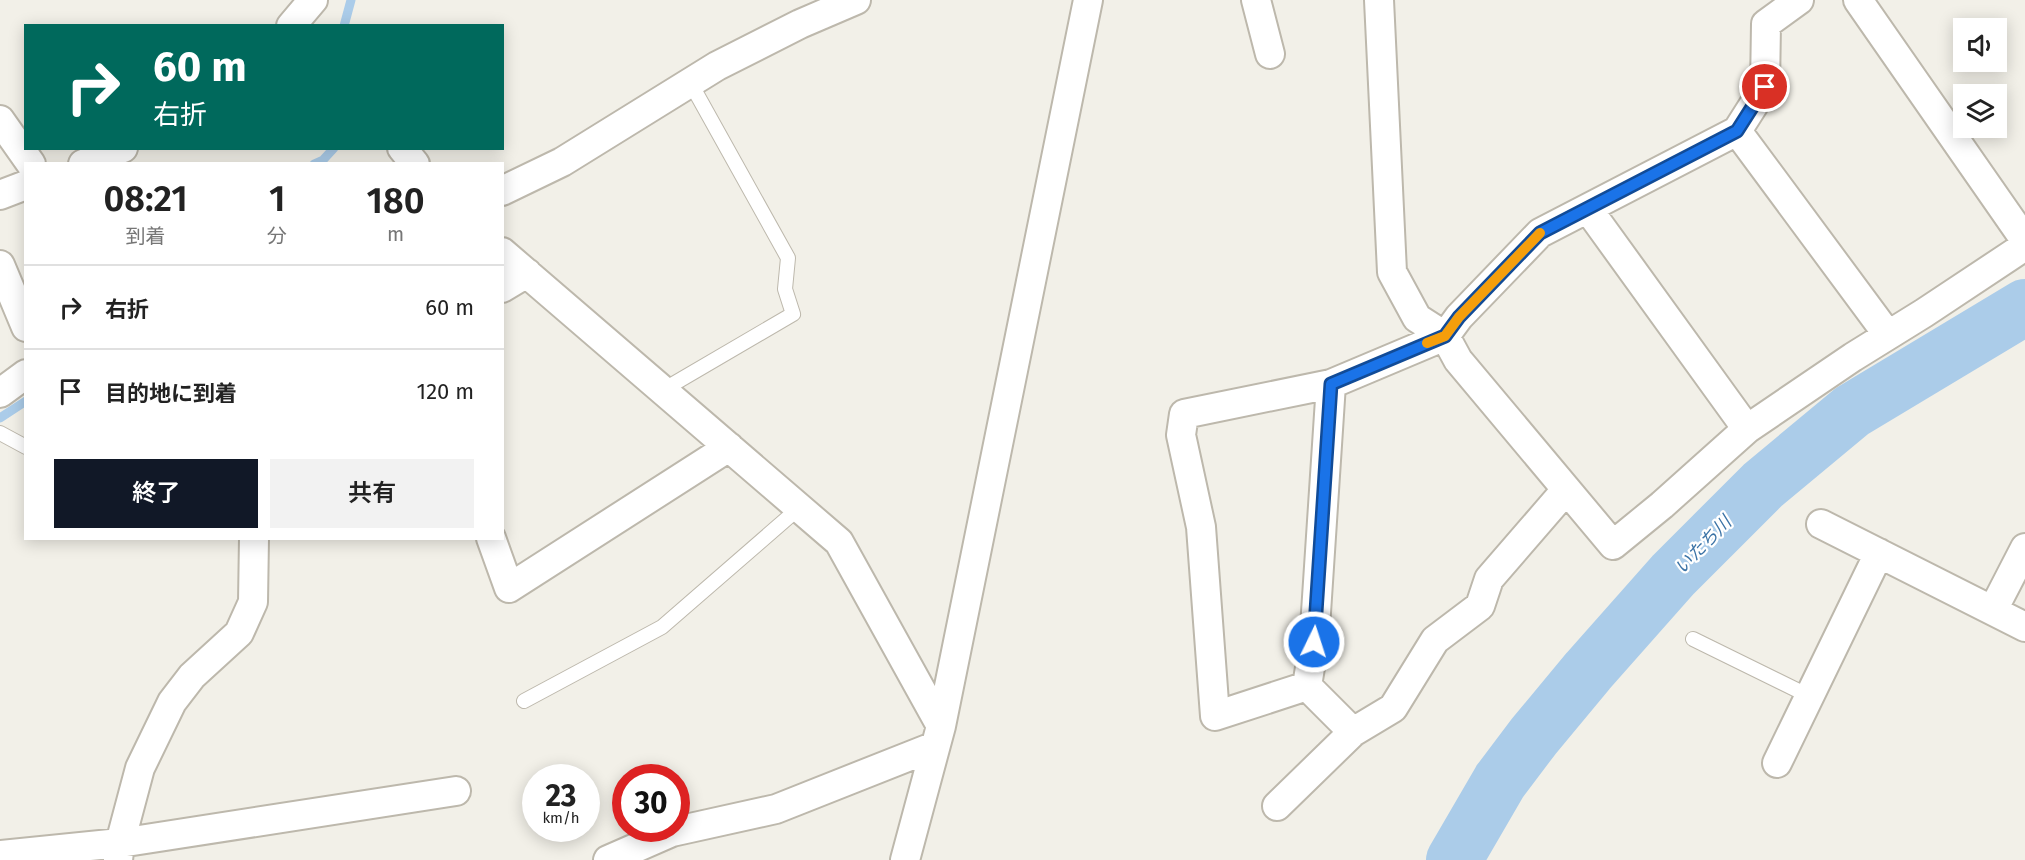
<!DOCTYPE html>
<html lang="ja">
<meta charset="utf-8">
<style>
body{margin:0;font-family:"Fira Sans","Noto Sans JP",sans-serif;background:#f2f2f2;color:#222;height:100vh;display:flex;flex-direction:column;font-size:22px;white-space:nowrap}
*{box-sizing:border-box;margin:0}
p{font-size:20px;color:#767676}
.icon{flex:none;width:33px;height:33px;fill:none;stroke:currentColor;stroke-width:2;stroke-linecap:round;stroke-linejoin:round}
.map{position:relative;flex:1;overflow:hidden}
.panel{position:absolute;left:24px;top:162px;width:480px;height:378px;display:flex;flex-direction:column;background:#fff;border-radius:0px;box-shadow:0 3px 15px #0003}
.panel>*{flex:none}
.banner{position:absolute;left:24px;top:24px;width:480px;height:126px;border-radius:0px;box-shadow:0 3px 15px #0003;background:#00695c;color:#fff;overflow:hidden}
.tools{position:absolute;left:1953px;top:18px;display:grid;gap:12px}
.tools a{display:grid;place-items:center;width:54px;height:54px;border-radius:0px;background:#fff;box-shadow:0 3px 15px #0003;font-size:30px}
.speed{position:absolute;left:522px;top:764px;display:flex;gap:12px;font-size:30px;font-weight:700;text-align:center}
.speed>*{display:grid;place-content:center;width:78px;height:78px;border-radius:50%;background:#fff;box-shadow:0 3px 15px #0003;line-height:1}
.speed small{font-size:15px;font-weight:400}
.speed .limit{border:9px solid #d22;background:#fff;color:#111}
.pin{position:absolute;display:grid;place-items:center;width:51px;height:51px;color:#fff;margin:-26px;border:3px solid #fff;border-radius:50%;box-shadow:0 2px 6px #0007}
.me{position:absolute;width:66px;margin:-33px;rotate:4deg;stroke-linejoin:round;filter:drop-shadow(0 0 4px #0008)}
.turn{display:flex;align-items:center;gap:21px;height:126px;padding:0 30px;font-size:27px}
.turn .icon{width:78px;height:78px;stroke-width:2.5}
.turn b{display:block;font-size:42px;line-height:51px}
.eta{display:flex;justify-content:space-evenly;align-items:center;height:102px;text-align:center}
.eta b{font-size:36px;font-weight:600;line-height:42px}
.cta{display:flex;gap:12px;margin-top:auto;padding:12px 30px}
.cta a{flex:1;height:69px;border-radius:0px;background:#111827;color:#fff;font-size:24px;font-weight:600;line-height:69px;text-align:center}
.cta a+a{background:#f2f2f2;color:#222}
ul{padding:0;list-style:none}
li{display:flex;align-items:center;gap:18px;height:84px;padding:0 30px;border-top:2px solid #e0e0e0}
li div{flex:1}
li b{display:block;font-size:22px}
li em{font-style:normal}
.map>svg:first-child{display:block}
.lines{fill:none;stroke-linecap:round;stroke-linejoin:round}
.stream{stroke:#abcce9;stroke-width:9}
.river{stroke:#abcce9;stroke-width:56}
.service-casing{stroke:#bdb8ac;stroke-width:16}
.minor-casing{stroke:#bdb8ac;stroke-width:32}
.service{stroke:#fff;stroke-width:14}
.minor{stroke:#fff;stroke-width:28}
.route-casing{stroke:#114b97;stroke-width:15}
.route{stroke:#1a73e8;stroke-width:10}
.slow{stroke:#f59e0b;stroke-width:10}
.labels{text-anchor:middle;stroke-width:4.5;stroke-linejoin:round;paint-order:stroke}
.water-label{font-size:18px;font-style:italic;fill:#3b73a6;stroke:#fff}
</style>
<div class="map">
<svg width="2025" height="860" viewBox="0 0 2025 860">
<rect width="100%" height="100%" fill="#f2f0e8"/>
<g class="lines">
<path class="stream" d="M344,26L351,0
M314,164L323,160L334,148
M0,418L26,401"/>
<path class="river" d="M1454,860L1500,781L1534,736L1588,671L1673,575L1763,485L1852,411L2025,307"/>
<defs>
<path id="service" d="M663,390L793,314L785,289L788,258L690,82
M0,433L26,447
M1693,639L1809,696
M524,701L662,627L799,508"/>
<path id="minor" d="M1256,0L1270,54
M1379,0L1392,272L1417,318L1445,336
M1799,0L1766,24L1765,87L1737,131L1540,233L1459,317L1445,336L1458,360L1613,545L1662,505L1747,429L1853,357L1924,313L2025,246
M1858,0L2025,240
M291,26L313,0
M0,120L31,164
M1737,131L1888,335
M402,148L415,164
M83,164L123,148
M502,191L562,162L717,66L800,24L856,0
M0,195L26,185
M1588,209L1747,429
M502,252L839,542L941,726
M0,265L26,327
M502,288L527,273
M1445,336L1331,384L1314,643L1307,686L1353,732L1393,708L1435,640L1480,606L1489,579L1566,490
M0,393L26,374
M1821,524L2025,627
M491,538L509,588L729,447
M1993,610L2025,548
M1307,686L1215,716L1201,527L1181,435L1184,414L1331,384
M1777,763L1879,553
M1277,806L1353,732
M0,855L120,843L456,791
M118,860L120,843L140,768L172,702L192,676L239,633L253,602L254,538
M608,860L672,832L776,809L935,746
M905,860L941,726L1088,0"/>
</defs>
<use href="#service" class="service-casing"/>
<use href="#minor" class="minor-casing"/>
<use href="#service" class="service"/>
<use href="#minor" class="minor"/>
</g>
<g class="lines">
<defs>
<path id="route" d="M1314,642L1331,384L1445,336L1459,317L1540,233L1737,131L1765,87"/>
</defs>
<use href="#route" class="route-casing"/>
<use href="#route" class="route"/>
<path class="slow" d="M1427,343L1445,336L1459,317L1540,233"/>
</g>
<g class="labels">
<g class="water-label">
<text transform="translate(1703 545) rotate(-46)" y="6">いたち川</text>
</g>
</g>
</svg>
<div class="tools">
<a><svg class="icon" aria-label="sound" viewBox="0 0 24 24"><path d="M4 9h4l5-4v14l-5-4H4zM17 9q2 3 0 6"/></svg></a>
<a><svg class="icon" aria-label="layers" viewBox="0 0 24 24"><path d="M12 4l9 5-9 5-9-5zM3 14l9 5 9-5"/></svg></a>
</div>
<div class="speed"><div>23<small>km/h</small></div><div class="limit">30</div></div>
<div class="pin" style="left:1765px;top:87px;background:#d93025"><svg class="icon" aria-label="arrive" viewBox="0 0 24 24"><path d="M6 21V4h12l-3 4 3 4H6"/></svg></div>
<svg class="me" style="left:1314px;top:642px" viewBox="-20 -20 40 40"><circle r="17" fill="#1a73e8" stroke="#fff" stroke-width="3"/><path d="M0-11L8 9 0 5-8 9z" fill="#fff"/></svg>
<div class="banner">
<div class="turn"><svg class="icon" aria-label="right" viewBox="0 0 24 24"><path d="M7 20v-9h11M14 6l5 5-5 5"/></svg><div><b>60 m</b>右折</div></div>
</div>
<section class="panel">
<div class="eta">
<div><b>08:21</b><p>到着</p></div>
<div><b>1</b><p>分</p></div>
<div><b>180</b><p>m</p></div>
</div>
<ul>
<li><svg class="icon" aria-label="right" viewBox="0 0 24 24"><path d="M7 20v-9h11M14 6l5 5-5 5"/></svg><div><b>右折</b></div><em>60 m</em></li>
<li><svg class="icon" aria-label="arrive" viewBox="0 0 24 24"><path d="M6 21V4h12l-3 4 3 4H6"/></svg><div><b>目的地に到着</b></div><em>120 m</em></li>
</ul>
<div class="cta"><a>終了</a><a>共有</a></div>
</section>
</div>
